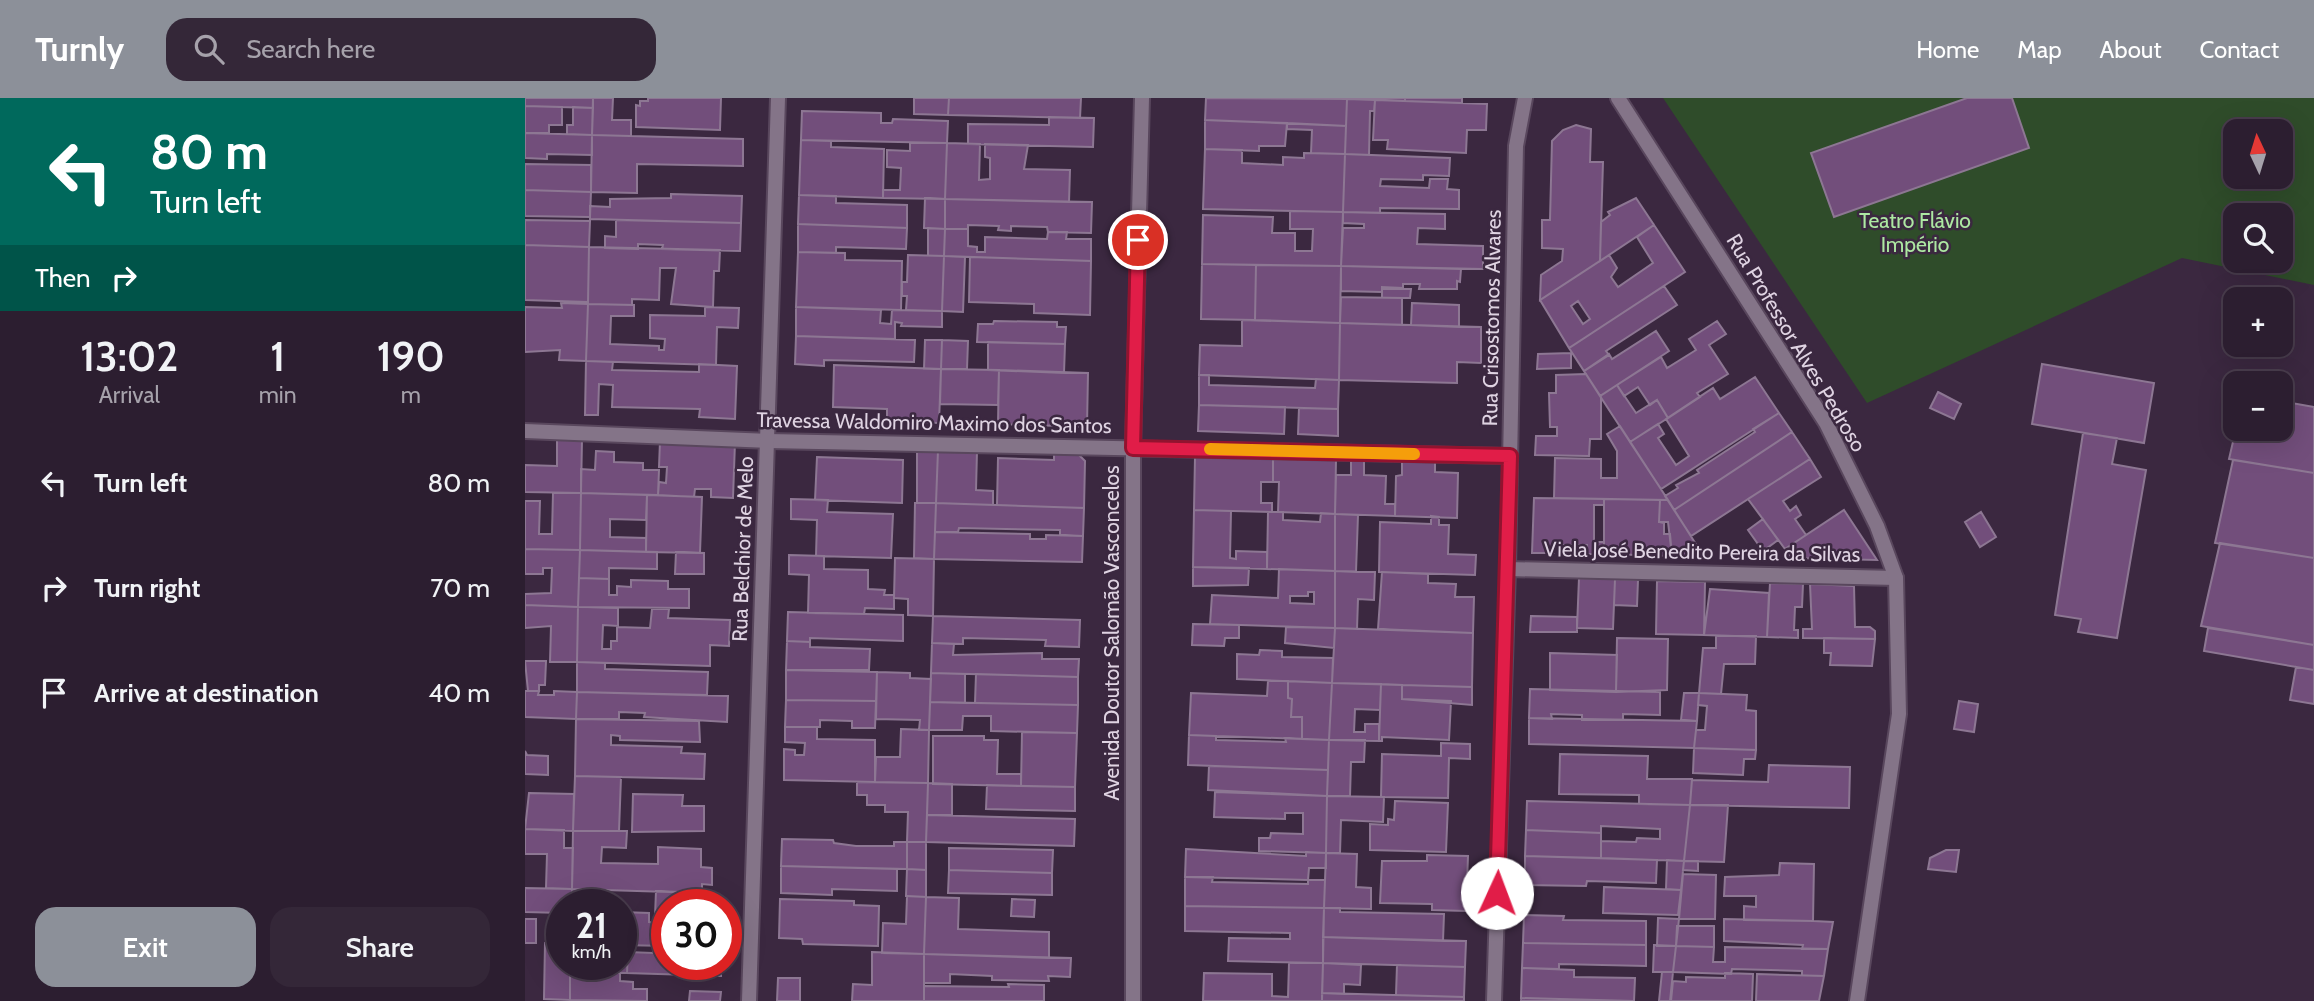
<!DOCTYPE html>
<meta charset="utf-8">
<style>
body{margin:0;font-family:Cabin,sans-serif;background:#342738;color:#f1f3f6;height:100vh;display:flex;flex-direction:column;font-size:26px;white-space:nowrap}
*{box-sizing:border-box;margin:0}
p{font-size:23px;color:#a6a2ab}
.icon{flex:none;width:38px;height:38px;fill:none;stroke:currentColor;stroke-width:2;stroke-linecap:round;stroke-linejoin:round}
.map{position:relative;flex:1;overflow:hidden}
.drawer{display:flex;flex-direction:column;background:#2c1e30;width:525px}
.drawer>*{flex:none}
.top-card{background:#00695c;color:#fff;overflow:hidden}
.needle{width:46px;rotate:356deg}
.fabs{position:absolute;left:1698px;top:21px;display:grid;gap:14px}
.fabs a{display:grid;place-items:center;width:70px;height:70px;border-radius:14px;background:#2c1e30;box-shadow:0 7px 28px #0002,0 0 0 2px #483c4c;font-size:35px}
.speed{position:absolute;left:21px;top:791px;display:flex;gap:14px;font-size:35px;font-weight:700;text-align:center}
.speed>*{display:grid;place-content:center;width:91px;height:91px;border-radius:50%;background:#2c1e30;box-shadow:0 7px 28px #0002,0 0 0 2px #483c4c;line-height:1}
.speed small{font-size:18px;font-weight:400}
.speed .limit{border:10px solid #d22;background:#fff;color:#111}
.pin{position:absolute;display:grid;place-items:center;width:60px;height:60px;color:#fff;margin:-30px;border:4px solid #fff;border-radius:50%;box-shadow:0 2px 7px #0007}
.me{position:absolute;width:77px;margin:-38px;rotate:2deg;stroke-linejoin:round;filter:drop-shadow(0 0 5px #0008)}
.turn{display:flex;align-items:center;gap:24px;height:147px;padding:0 35px;font-size:32px}
.turn .icon{width:91px;height:91px;stroke-width:2.5}
.turn b{display:block;font-size:49px;line-height:60px}
.then{display:flex;align-items:center;height:66px;padding:0 35px;background:#0003;gap:14px;font-size:26px}
.eta{display:flex;justify-content:space-evenly;align-items:center;height:119px;text-align:center}
.eta b{font-size:42px;font-weight:600;line-height:49px}
.action{display:flex;gap:14px;margin-top:auto;padding:14px 35px}
.action a{flex:1;height:80px;border-radius:21px;background:#8c9099;color:#fff;font-size:28px;font-weight:600;line-height:80px;text-align:center}
.action a+a{background:#342738;color:#f1f3f6}
ul{padding:0;list-style:none}
li{display:flex;align-items:center;gap:21px;height:105px;padding:0 35px}
li div{flex:1}
li b{display:block;font-size:26px}
li em{font-style:normal}
header{display:flex;align-items:center;gap:42px;box-sizing:border-box;height:98px;padding:0 35px;background:#8c9099;color:#fff}
header strong{font-size:33px}
nav{display:flex;gap:38px;margin-inline-start:auto;font-size:24px}
.search{width:490px;height:63px;background:#342738;display:flex;align-items:center;gap:18px;box-sizing:border-box;padding:0 24px;border-radius:21px;color:#a6a2ab;font-size:26px}
main{display:flex;flex:1;min-height:0}
.map>svg:first-child{display:block}
.green{fill:#2f4c2a;fill-rule:evenodd}
.building{fill:#724e7b;stroke:#8d7793;stroke-width:2;fill-rule:evenodd}
.lines{fill:none;stroke-linecap:round;stroke-linejoin:round}
.lane-casing{stroke:#59475d;stroke-width:18}
.street-casing{stroke:#59475d;stroke-width:18}
.lane{stroke:#847488;stroke-width:14}
.street{stroke:#847488;stroke-width:14}
.route-casing{stroke:#92132f;stroke-width:18}
.route{stroke:#e11d48;stroke-width:12}
.slow{stroke:#f59e0b;stroke-width:12}
.labels{text-anchor:middle;stroke-width:5;stroke-linejoin:round;paint-order:stroke}
.park-label{font-size:21px;fill:#ade8a2;stroke:#3b2840}
.street-label{font-size:21px;fill:#dfd3e2;stroke:#3b2840}
</style>
<header>
<strong>Turnly</strong>
<div class="search"><svg class="icon" aria-label="search" viewBox="0 0 24 24"><circle cx="10" cy="10" r="6"/><path d="M15 15l6 6"/></svg>Search here</div>
<nav><a>Home</a><a>Map</a><a>About</a><a>Contact</a></nav>
</header>
<main>
<section class="drawer">
<div class="top-card">
<div class="turn"><svg class="icon" aria-label="left" viewBox="0 0 24 24"><path d="M17 20v-9H6M10 6l-5 5 5 5"/></svg><div><b>80 m</b>Turn left</div></div>
<div class="then">Then<svg class="icon" aria-label="right" viewBox="0 0 24 24"><path d="M7 20v-9h11M14 6l5 5-5 5"/></svg></div>
</div>
<div class="eta">
<div><b>13:02</b><p>Arrival</p></div>
<div><b>1</b><p>min</p></div>
<div><b>190</b><p>m</p></div>
</div>
<ul>
<li><svg class="icon" aria-label="left" viewBox="0 0 24 24"><path d="M17 20v-9H6M10 6l-5 5 5 5"/></svg><div><b>Turn left</b></div><em>80 m</em></li>
<li><svg class="icon" aria-label="right" viewBox="0 0 24 24"><path d="M7 20v-9h11M14 6l5 5-5 5"/></svg><div><b>Turn right</b></div><em>70 m</em></li>
<li><svg class="icon" aria-label="arrive" viewBox="0 0 24 24"><path d="M6 21V4h12l-3 4 3 4H6"/></svg><div><b>Arrive at destination</b></div><em>40 m</em></li>
</ul>
<div class="action"><a>Exit</a><a>Share</a></div>
</section>
<div class="map">
<svg width="1789" height="903" viewBox="0 0 1789 903">
<rect width="100%" height="100%" fill="#3b2840"/>
<path class="green" d="M1138,0H1789V187L1657,160L1342,305ZM1710,33H1755V79H1710ZM1710,117H1755V163H1710Z"/>
<path class="building" d="M0,0H68V10L0,8Z
M68,0H88L87,22H106V38L67,37Z
M123,0H196L195,32L111,29V7L115,8V3H123Z
M389,0H424L423,17L389,16Z
M424,0H556L555,20L423,17Z
M681,0L822,1L821,28L680,22Z
M822,0H880V3Z
M880,0H937V5L880,3Z
M1442,0H1487L1504,50L1309,119L1286,55Z
M822,1L850,2L849,13H845L844,57L820,56Z
M850,2L962,6L961,32H942L941,55L862,51L863,42H848Z
M0,8L37,9V27H24V35H0Z
M48,9L68,10L67,37L42,36V27H48Z
M277,13L356,15V25H367L368,21L423,23L422,45L276,42Z
M524,19L569,20L568,49L443,46V26L524,27Z
M680,22L762,25L760,48H734V53L680,51Z
M762,25L821,28L820,56L786,55L787,32L762,31Z
M1051,27L1066,31L1065,64H1078L1075,163L1015,202L1016,177L1037,163L1038,151L1017,150V122H1025L1027,43L1038,32Z
M0,35L67,37V57L22,56V61L0,60Z
M67,37L218,41V68L112,66V95L66,94Z
M276,42L306,43V49L359,51L358,100L274,97Z
M385,45H422L420,101L358,100V92H375L376,70L362,69V52L385,53Z
M422,45L455,46L454,82L465,81V60L460,59V46L503,47L499,71L545,72L544,104L420,101Z
M680,51L717,52V65L758,67V59L779,60V55L820,56L818,114L678,111Z
M820,56L925,60L924,78L898,77V82L856,81L855,88L904,90L905,81H923L922,91L934,92V111L855,110V115L818,114Z
M0,66L66,67V94L0,92Z
M0,92L66,94L65,119L0,118Z
M146,96L217,98L216,125L65,121V108L85,109V101L146,100Z
M274,97L311,98V105L382,107V130L273,126Z
M400,100L420,101V131L399,130Z
M1111,100L1129,127L1075,163L1076,124L1085,117L1083,114Z
M420,101L567,104L566,135L523,134L522,129L486,128V133L473,132L474,128L443,127V131H420Z
M765,113L818,114L816,168L677,166L678,117L748,119L747,135H770V153H787L788,131H765Z
M818,114L920,116V131L893,130L892,146L958,148V171L816,168L818,130H839V126L818,125Z
M0,122L65,123L64,149L0,147Z
M91,122L216,125L215,153L137,151L138,147L113,146V151L80,150V138L91,139Z
M273,126L382,130L381,151L311,149V155L273,154Z
M1129,127L1160,174L1044,250L1015,202L1084,157L1092,170L1086,179L1093,189L1128,165L1112,139ZM1053,203L1065,221L1058,226L1046,208Z
M403,130L420,131L419,158H403Z
M420,131H443V148L452,149V154H460V139L522,141L523,134H542L541,141H566V163L419,158Z
M0,147L64,149L63,204L0,202Z
M64,149L195,152L194,173H189L188,209L146,206L151,170H135L134,202L107,201V207L63,206Z
M273,154L320,155V162L377,163L376,212L271,209Z
M383,157L419,158L417,213L381,212L382,198H377V184H382Z
M419,158L440,159L438,214L417,213Z
M445,159L566,163L565,217L509,215V206L444,204Z
M677,166L731,167L730,222L676,221Z
M731,167L816,168L815,225L730,222Z
M816,168L936,171L935,184L932,183V191H894L895,186H878V190L857,189V194L816,193Z
M1139,188L1152,207L1081,253L1084,257L1059,273L1044,250Z
M857,191H886L885,200H857Z
M816,199L877,200V227L815,225Z
M36,205L63,206L61,263L34,262L35,252L0,254V209L37,210Z
M887,205L934,207V229L886,227Z
M63,206L109,207V218H86L85,246L134,248V252H139L140,241L125,240V217L180,218V209L214,210L213,230L192,229L191,267L61,263Z
M271,209L356,212L355,225L366,226L367,212L417,213V229L376,228L377,225L370,224V241L271,238Z
M717,222L815,225L814,282L674,277L675,247L717,248Z
M469,223L532,224V229H541L540,246L452,244L453,226H468Z
M1192,223L1201,236L1184,247L1203,276L1172,295L1175,299L1143,320L1132,302L1125,307L1113,289L1099,298L1092,287L1136,259L1142,270L1171,252L1164,241Z
M815,225L956,229V265L932,264V285L814,282Z
M1131,233L1144,253L1075,298L1059,273L1084,256L1087,261Z
M271,238L390,242L389,264L299,262V268L270,266Z
M400,242H417L416,271H399Z
M417,242L443,243L442,271H416Z
M463,244L540,246L539,275L463,272Z
M1046,255V270L1012,271L1013,256Z
M61,263L88,264L87,272L174,274V266L212,268L210,321L174,319L175,311L87,309L88,287L74,286L73,317H60Z
M1517,266L1629,285L1619,345L1507,326Z
M309,267L416,271L414,325L362,323V311L308,309Z
M416,271L474,272L473,307L415,306Z
M474,272L563,275L562,329L473,326Z
M1061,276L1076,299V341H1065L1064,358L1010,357L1011,338H1032V329H1025L1024,295H1031V277Z
M674,277H684V287L790,290L791,281L814,282L813,311L674,307Z
M1230,279L1254,315L1136,391L1105,344L1133,326L1139,336L1133,340L1151,367L1164,358L1141,321L1188,290L1195,301Z
M1092,287L1111,315L1132,302L1143,320L1105,344L1075,298Z
M1413,294L1436,306L1429,321L1405,310Z
M1755,303L1789,309V375L1704,361L1711,331H1755Z
M674,307L760,309L759,336L673,333Z
M774,310L813,311V338L773,336Z
M1254,315L1267,334L1149,412L1140,398L1153,390L1151,387L1174,375L1172,372L1230,334L1228,331Z
M1095,328L1143,402L1029,400L1030,360L1076,361V380H1092V353L1082,336Z
M1267,334L1285,361L1166,438L1149,412Z
M1558,335L1592,340L1587,366L1621,372L1592,540L1553,534L1556,521L1530,517Z
M32,341H57L56,395L0,394V367L32,368Z
M135,343L210,344L208,400L186,399V391H170L169,399L133,397L134,384L141,385L142,369H134Z
M392,352H413L411,405H392Z
M413,352L452,353L451,392L468,393V407L411,405Z
M71,353L89,354V364L118,365V372H134L133,397L56,395V371L70,372Z
M529,355H552L560,363L559,410L472,407L473,360L529,362Z
M292,359L378,362L377,405L290,402Z
M670,359L748,361V384H736V405H747V414L669,412Z
M748,361L811,362L810,416L753,414L754,384H748Z
M1285,361L1296,379L1258,403L1265,413L1271,408L1276,417L1270,421L1281,437L1260,451L1223,401Z
M826,362H839V377L861,378L860,406H870V418L810,416L811,377H826Z
M1708,362L1789,375V460L1690,445Z
M877,363L910,364V374L933,375L932,420L870,418L871,378L877,377Z
M28,395H56L55,452L0,451V403H15L14,436H27Z
M56,395L122,397L121,422L85,421V439L121,440V454L55,452Z
M122,397L177,399L175,455L121,454Z
M1009,400L1079,401V407H1069V444H1079V456H1062V447H1029V455H1007Z
M266,401L303,402L302,414L368,416L366,460L291,458L292,422L266,421Z
M1079,401L1135,402L1134,424L1139,425V436H1145L1147,458L1079,456Z
M1135,402H1143L1179,459L1147,458L1143,424H1134Z
M390,405H411L409,461L389,460Z
M411,405L559,410L558,438L535,437V432L434,430L433,434H410Z
M669,412L706,413L705,460L711,461V453L742,454V471L668,469Z
M1319,412L1352,462L1267,460L1260,451Z
M743,414H758V422L795,424L796,415L810,416V473L742,471Z
M1456,414L1471,439L1455,449L1440,424Z
M810,416L833,417L831,474L810,473Z
M906,418L914,419V427H924L923,456L951,457L950,477L854,474L855,424L906,426Z
M1238,421L1253,442L1238,453L1223,432Z
M410,434L505,436V441H521V437L558,438L557,464L409,461Z
M1695,445L1789,460V547L1676,528Z
M0,451L55,452L53,509L0,507V496L26,495L27,470H18V476H0Z
M55,452L132,454V471L84,470V481L54,480Z
M151,454L179,455V476H150Z
M264,457L299,458V471L343,472V491L360,492L359,497H369V511L340,510L339,516L283,515L284,477L264,476Z
M370,460L409,461L408,518L383,517V501L369,500Z
M668,469L724,470L723,487L668,488Z
M754,471L810,473V530L685,526L687,497L753,500ZM783,494H789V506L765,505V498H783Z
M810,473L850,474L849,502L833,501L832,531L810,530Z
M857,474L903,476V485L931,486L930,499H949L948,535L853,531Z
M54,480L84,481V497H92V488L106,489V482L143,483V491H164V510L53,509Z
M1054,480L1090,481L1088,531L1052,530Z
M1090,481L1113,482L1112,508L1089,507Z
M1132,483L1180,484L1179,537L1131,536Z
M1245,485L1278,486L1277,509H1270L1269,532H1273V540L1242,539Z
M1285,486L1329,488L1330,529H1345L1350,533V541L1278,540V531H1287Z
M1185,491L1244,495L1242,539L1179,537Z
M0,507L53,509L52,564H25L26,528L0,530Z
M53,509L93,510V528L78,527L77,551H86V543H92V529L125,530L127,511H144L143,520L205,522L204,548L185,547V568L52,564Z
M263,514L378,517V543L285,540V544L262,543Z
M408,518L555,522L554,549L520,548L521,542L438,540V546L407,545Z
M1006,518L1052,519V534H1005Z
M668,526L714,527V540H700L699,548L667,547Z
M761,529L810,530L809,550L760,545Z
M810,530L948,535L947,589L807,585Z
M1683,530L1789,547V572L1679,553Z
M1191,538H1231L1230,566H1199L1196,596L1174,595L1178,550H1191Z
M1092,540L1143,541L1142,592L1091,594Z
M1299,540L1350,541L1347,568L1305,567L1306,555H1299Z
M262,543L285,544V549L345,551L344,572H261Z
M407,545L429,546L428,557L517,555V561H554L553,579L406,575Z
M735,552L757,553V559L808,560L807,585L712,581V556L734,557Z
M1025,555L1092,557L1091,594L1025,592Z
M0,563H21L20,587H14V593H3Z
M52,564L80,565V571L183,574L182,597L52,594Z
M1771,569L1789,572V606L1765,602Z
M261,572L352,574L351,603L261,602Z
M352,574L385,575V580L406,581L404,632H394L395,622L351,621Z
M406,575L440,576V605L405,604Z
M451,576L553,579V607L450,605Z
M743,583H763V600L767,601L766,619H777V641L664,637L666,595L742,598Z
M763,583L807,585L804,642L777,641V619H766L767,601L763,600Z
M807,585L856,586L855,612L830,611L829,634H840V626H854V643L804,642Z
M856,586L877,587V601L926,603L924,642L857,639V643H854Z
M877,587L947,589V607L877,601Z
M1005,591L1135,594V617L1098,616V622H1057V617L1026,616L1027,621L1004,620Z
M0,593H14L13,597H29V593L52,594L51,621L0,619Z
M52,594L203,598L202,624L119,619L120,615L94,614V621H51Z
M1159,595H1174L1172,623L1156,622Z
M1174,595L1222,597L1221,612L1231,613V652L1169,650L1171,632H1180L1182,608L1173,607Z
M261,602L351,603L350,630H327V623L295,622V629H260Z
M1434,603L1453,606L1449,634L1429,631Z
M405,604L553,607L552,635L466,633V618H438L437,632H404Z
M1004,620L1172,623L1169,650L1004,646Z
M51,621L174,623L175,644L95,642V638L86,637V647L157,649L156,655L180,656L179,681L50,678Z
M260,629H292V641L350,642V684L259,682V651L270,652V657H279L280,645L260,644Z
M376,631L404,632L403,685L350,684L351,659H375Z
M497,634L552,635L550,689L496,688Z
M664,637L691,638V642L761,644L760,640L804,642L803,672L663,667Z
M408,638H459V642H473L472,676H496V688L408,686Z
M804,642H840L839,664H826L825,698H802Z
M916,645L945,646V661L924,660L923,700L856,699L857,656L916,658Z
M1169,650L1231,652L1230,661H1219L1218,677L1168,675Z
M0,653L2,657L23,658V677L0,676Z
M1035,656L1123,658L1122,681H1167L1165,707L1114,706V697L1034,696Z
M1244,667L1325,669L1324,710L1165,707L1167,682L1243,684Z
M684,668L803,672L802,698L683,692Z
M50,678L96,679L94,733H48Z
M332,684L403,685L401,744H382L383,714H360V707H342V697H332Z
M403,685L427,686V717H402Z
M462,687L550,689V713L461,711Z
M690,694L802,698L801,755L734,753V740H745L746,735L778,736V715H760V721L689,719Z
M4,695L49,696L48,733L0,731Z
M108,696L158,697L157,708H179V733L107,734Z
M802,698L859,699L858,724L816,722L815,755H801Z
M870,703L923,705L921,754L845,752V726L863,727V721L869,722Z
M1002,703L1165,707L1159,763L1076,760V743L1111,744L1112,740L1135,741V731L1076,728V735L1001,732Z
M1165,707H1203L1199,764L1159,763Z
M402,717L550,721L549,748L401,744Z
M0,731L39,732V750H48L47,791L21,790L22,756H0Z
M1001,732L1076,735V760L1000,758Z
M48,733H102L101,750L77,749L76,765L133,766V749L176,751V769L187,770V787L177,786V795L47,791Z
M257,741L308,742L309,745L331,748H369V744H382V771L256,768Z
M382,744H401V772L382,771Z
M424,750L528,752L527,775L424,772Z
M661,751L781,758V754L801,755V770H784L783,782L660,779Z
M1421,752H1434L1431,774L1403,771L1405,760Z
M801,755L832,756L831,789L846,790V811L799,810Z
M902,757L943,758L941,813L907,812V806L855,805L857,763H902Z
M1000,758L1132,762L1131,785L1062,783L1061,788L1000,787Z
M1142,762L1159,763L1156,792L1141,791Z
M1159,763H1173V773L1158,772Z
M1255,765L1289,766L1288,823L1219,822V808L1231,809V798H1199L1200,779L1254,777Z
M256,768L372,771V793L307,791V797L256,795Z
M382,771L401,772V799L381,798Z
M424,772L527,775V797L423,795Z
M1158,776L1191,777L1190,821H1154Z
M660,779H688L687,784L783,786V782H800L799,810L660,808Z
M1079,789L1156,792L1153,817L1078,815Z
M0,790L47,791V807H37V815L0,814Z
M47,791L82,792L81,807H47Z
M131,793L154,794L153,807H142V819L130,818Z
M382,798L401,799L399,856L357,855L358,825L381,826Z
M401,799L434,800L433,831L524,834V860L399,856Z
M255,801L329,803V807L354,808L353,848L278,846L277,841L254,840Z
M487,801L510,802L509,819L486,818Z
M660,808L799,810L798,865L703,863L704,840L765,841V835L660,833Z
M799,810H815V814L919,816L918,843L798,839Z
M96,814L124,815V824L142,825V848L96,847Z
M999,817L1039,818L1038,822L1121,823V847L998,845Z
M1133,820L1154,821L1151,848H1132Z
M0,821H11V845H0Z
M1199,821L1288,823L1308,824L1303,851H1277L1278,847L1199,843Z
M1152,828H1189V849L1151,848Z
M798,839L941,843L940,869L798,865Z
M20,845L37,846V866H45V902L19,901Z
M998,845L1121,847V868L1034,866V871L997,870Z
M1129,847L1151,848L1148,874H1128Z
M1151,848L1189,849L1188,864H1200V849L1303,851L1299,878H1277V873L1207,871L1206,876L1148,874Z
M96,852H103L102,875L45,874V866H96Z
M128,852H142V866H196V878L102,875L103,854L128,855Z
M347,854L399,856V903H327L328,886L347,887Z
M399,856L546,860L545,879L523,878L524,883L467,882V878L425,876V885H399Z
M764,865H798L797,903H678L679,875L747,876V898L763,899Z
M798,865L836,867L835,887L819,886V896L797,895Z
M872,867L940,869L939,899L871,897Z
M997,870L1049,872V879L1110,880L1109,903L996,900Z
M45,874L95,875V883L108,884V891H122V903L45,902Z
M1137,874H1148L1145,903H1134Z
M1200,875L1228,876L1227,903H1146L1148,883L1161,884V879L1200,880Z
M1232,876L1299,878L1294,903H1231Z
M253,880H275V903H252Z
M483,886L519,887V903H399V888L484,889Z
M165,893L196,894L195,903H164Z
M797,895L939,899V903H797Z
M996,900L1107,903H996Z"/>
<g class="lines">
<defs>
<path id="lane" d="M0,333L243,343L985,358
M983,471L1371,480"/>
<path id="street" d="M1093,0L1301,325L1352,428L1371,480L1374,616L1332,903
M224,903L253,0
M608,903V350L617,0
M969,903L983,471L991,48L1000,0"/>
</defs>
<use href="#lane" class="lane-casing"/>
<use href="#street" class="street-casing"/>
<use href="#lane" class="lane"/>
<use href="#street" class="street"/>
</g>
<g class="lines">
<defs>
<path id="route" d="M613,142L608,350L985,358L972,795"/>
</defs>
<use href="#route" class="route-casing"/>
<use href="#route" class="route"/>
<path class="slow" d="M685,351L889,356"/>
</g>
<g class="labels">
<g class="park-label">
<text x="1390" y="130">Teatro Flávio<tspan x="1390" dy="24">Império</tspan></text>
</g>
<g class="street-label">
<text transform="translate(967 220) rotate(-89)" y="7">Rua Crisostomos Alvares</text>
<text transform="translate(1271 245) rotate(59)" y="7">Rua Professor Alves Pedroso</text>
<text transform="translate(409 325) rotate(1)" y="7">Travessa Waldomiro Maximo dos Santos</text>
<text transform="translate(218 451) rotate(-88)" y="7">Rua Belchior de Melo</text>
<text transform="translate(1177 454) rotate(1)" y="7">Viela José Benedito Pereira da Silvas</text>
<text transform="translate(587 535) rotate(-90)" y="7">Avenida Doutor Salomão Vasconcelos</text>
</g>
</g>
</svg>
<div class="fabs">
<a><svg class="needle" viewBox="-14 -14 28 28"><path d="M0-13l5 13h-10z" fill="#e53935"/><path d="M0 13l5-13h-10z" fill="#a6a2ab"/></svg></a>
<a><svg class="icon" aria-label="search" viewBox="0 0 24 24"><circle cx="10" cy="10" r="6"/><path d="M15 15l6 6"/></svg></a>
<a>+</a>
<a>−</a>
</div>
<div class="speed"><div>21<small>km/h</small></div><div class="limit">30</div></div>
<div class="pin" style="left:613px;top:142px;background:#d93025"><svg class="icon" aria-label="arrive" viewBox="0 0 24 24"><path d="M6 21V4h12l-3 4 3 4H6"/></svg></div>
<svg class="me" style="left:972px;top:795px" viewBox="-20 -20 40 40"><circle r="19" fill="#fff"/><path d="M0-13L10 11 0 6-10 11z" fill="#e11d48"/></svg>
</div>
</main>
